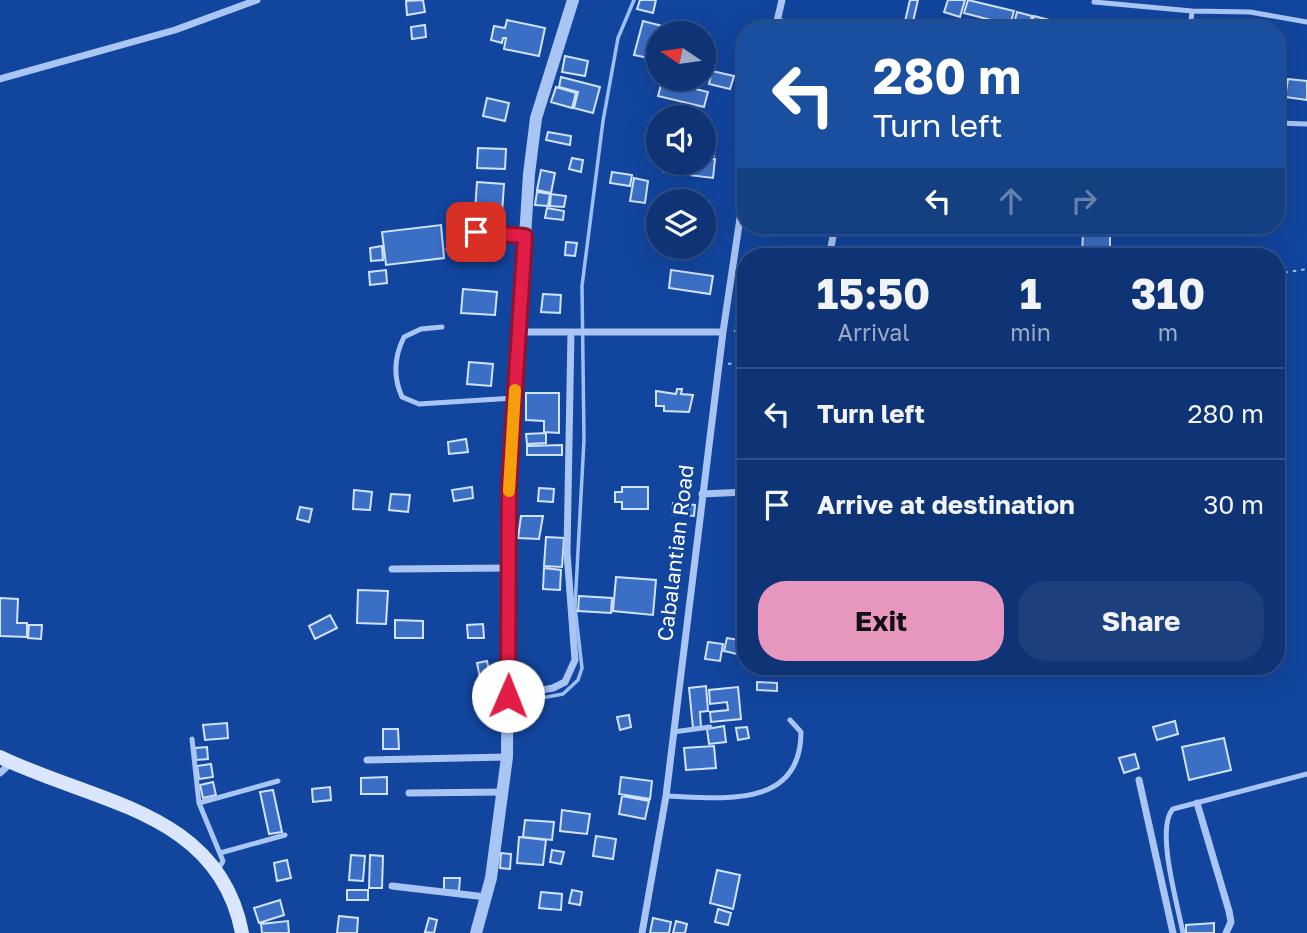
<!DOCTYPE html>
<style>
body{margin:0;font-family:"Golos Text",sans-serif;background:#1c3f7e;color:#f1f3f6;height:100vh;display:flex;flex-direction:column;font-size:26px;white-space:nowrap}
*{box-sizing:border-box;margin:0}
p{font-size:23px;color:#9baac5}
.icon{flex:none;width:38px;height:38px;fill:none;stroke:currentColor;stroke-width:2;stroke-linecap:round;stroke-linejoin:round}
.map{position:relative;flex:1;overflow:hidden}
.panel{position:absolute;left:737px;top:248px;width:548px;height:427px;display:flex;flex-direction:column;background:#0e3476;border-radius:28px;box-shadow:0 7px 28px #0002,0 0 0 2px #2e4f88}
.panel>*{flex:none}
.top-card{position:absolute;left:737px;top:21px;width:548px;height:214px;border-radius:28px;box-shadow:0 7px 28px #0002,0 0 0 2px #2e4f88;background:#1a4fa0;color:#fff;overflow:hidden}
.needle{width:46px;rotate:283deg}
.buttons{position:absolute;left:646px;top:21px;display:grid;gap:14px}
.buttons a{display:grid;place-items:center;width:70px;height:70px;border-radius:50%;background:#0e3476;box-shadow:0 7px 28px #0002,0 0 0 2px #2e4f88;font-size:35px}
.pin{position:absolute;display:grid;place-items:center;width:60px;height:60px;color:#fff;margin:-30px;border-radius:14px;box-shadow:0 4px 10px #0006}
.me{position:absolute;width:77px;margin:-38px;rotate:1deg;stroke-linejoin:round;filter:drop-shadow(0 0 5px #0008)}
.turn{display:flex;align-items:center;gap:24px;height:147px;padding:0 21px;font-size:32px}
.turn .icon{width:91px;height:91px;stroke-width:2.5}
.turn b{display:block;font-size:49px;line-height:60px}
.lanes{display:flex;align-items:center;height:66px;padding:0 21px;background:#0003;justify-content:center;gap:35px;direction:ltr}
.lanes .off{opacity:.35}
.eta{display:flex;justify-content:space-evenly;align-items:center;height:119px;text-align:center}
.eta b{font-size:42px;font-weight:700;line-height:49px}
.cta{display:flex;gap:14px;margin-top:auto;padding:14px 21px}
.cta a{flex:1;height:80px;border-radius:28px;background:#e797bd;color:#111;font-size:28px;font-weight:700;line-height:80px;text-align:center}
.cta a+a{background:#1c3f7e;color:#f1f3f6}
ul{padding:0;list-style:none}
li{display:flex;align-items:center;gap:21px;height:91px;padding:0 21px;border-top:2px solid #2e4f88}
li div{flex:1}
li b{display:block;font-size:26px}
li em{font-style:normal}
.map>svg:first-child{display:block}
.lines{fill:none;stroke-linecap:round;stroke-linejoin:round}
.stream{stroke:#9bbff7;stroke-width:3.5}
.building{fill:#3b6fc5;stroke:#d1e2fe;stroke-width:2}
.path{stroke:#a9c5f4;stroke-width:2;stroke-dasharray:3.5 5;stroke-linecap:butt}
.service{stroke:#a9c5f4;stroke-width:5}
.minor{stroke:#a9c5f4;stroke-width:7}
.tertiary{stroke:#a9c5f4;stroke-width:12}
.secondary{stroke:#d9e6fd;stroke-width:14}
.route-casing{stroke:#92132f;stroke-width:18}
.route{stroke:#e11d48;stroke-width:12}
.slow{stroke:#f59e0b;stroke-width:12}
.labels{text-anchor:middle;stroke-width:5;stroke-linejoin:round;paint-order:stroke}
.street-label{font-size:21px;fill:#fff;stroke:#12459e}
</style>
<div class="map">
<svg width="1307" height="933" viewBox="0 0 1307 933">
<rect width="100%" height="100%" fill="#12459e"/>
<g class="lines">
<path class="stream" d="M515,703L563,694L578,680L582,668L575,607L584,440L582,286L603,121L618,38L634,0
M490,705L501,704"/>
</g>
<path class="building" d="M423,0L425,12L407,15L406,1Z
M640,0H656L653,13L637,9Z
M910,0H918L911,30H903Z
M948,0H965L960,17L944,12Z
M968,0L1014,11L1010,25L964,13Z
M1017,12L1032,16L1028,30L1013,27Z
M1034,16L1061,23L1060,30H1030Z
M507,20L545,28L539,56L504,49L506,38H503L502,43L491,40L494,26L505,28Z
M643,21L670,28L669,33H658V60L634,55Z
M425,25L426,37L412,39L411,27Z
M565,56L588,61L585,76L562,72Z
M712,71L734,76L730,89L709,84Z
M561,77L600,87L593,113L574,108L578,92L559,87Z
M1288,79L1307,81V100L1285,97Z
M662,81L708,92L704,107L658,96Z
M556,87L576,93L572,108L551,102Z
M487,98L509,103L505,121L483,116Z
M548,132L571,136L570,145L546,140Z
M704,144L715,145L714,156L704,155Z
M478,148L506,149L505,169L477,168Z
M704,157L715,159L713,178L664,172L666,163H704Z
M572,158L583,160L581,172L569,169Z
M541,170L555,173L551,193L537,190Z
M612,172L632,175L630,186L610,183Z
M634,178L648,181L645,203L630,201Z
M477,182L504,184L502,213L475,211Z
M537,192L550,194L548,206L535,205Z
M551,194L566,196L564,207L550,206Z
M547,208L564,211L563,220L545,218Z
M441,225L444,258L386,265L382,232Z
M1083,232H1110V256H1082Z
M566,242L577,243L575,256L565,255Z
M382,246L383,260L371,261L370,248Z
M386,270L387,283L370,285L369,272Z
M671,270L713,276L710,294L669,288Z
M463,289L497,292L495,315L461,313Z
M543,294L561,295L560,313L541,312Z
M469,362L493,364L491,386L467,384Z
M677,389H682L681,394L693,395L689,412L664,411V406H656V391L676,394Z
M526,393H559V433L544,432V421L526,420Z
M546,433V443L527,444L526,434Z
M466,439L468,452L449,454L448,442Z
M562,445V455H527V446Z
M472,487L473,498L454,501L452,490Z
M622,487H648V509H622V502H615V492H622Z
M539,488L554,489L553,502L538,501Z
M354,490L372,492L370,510L353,509Z
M391,494L410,495L408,512L389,510Z
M673,503L695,505L694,516L672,514Z
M300,507L312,509L309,522L297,519Z
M521,516H543L539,539L518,538Z
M546,537L564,538L562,567L544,566Z
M544,568L561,570L560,590L543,589Z
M616,577L656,580L653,615L613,611Z
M358,590L388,591L386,624L357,623Z
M579,596L612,598L611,613L578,611Z
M0,598L18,599L17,623H27V637L0,636Z
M330,615L337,628L315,639L309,626Z
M395,620L423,621V638H395Z
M483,624L484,638H468L467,625Z
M29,625H42L41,639L28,638Z
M727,638L739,640L737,654L724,651Z
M708,642L723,644L720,661L705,659Z
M487,661L490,675L480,678L477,663Z
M757,682L777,683V691L757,690Z
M706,686L708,711L700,712L701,727L693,728L689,688Z
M738,687L741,719L711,722L710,712L728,710L727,702L710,704L709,690Z
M629,715L631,727L620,730L617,717Z
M1175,721L1178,734L1157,740L1153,727Z
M227,723L228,738L205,740L203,725Z
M724,726L726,742L709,744L707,729Z
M747,727L749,738L738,740L736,728Z
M383,729H398L399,749H383Z
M1224,738L1231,770L1189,780L1182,747Z
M714,746L716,768L686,770L684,748Z
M207,747L208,759L196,760L195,748Z
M1135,754L1139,768L1124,773L1119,758Z
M211,764L213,777L199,779L197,766Z
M387,777V794H361V778Z
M621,777L652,781L650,799L619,794Z
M213,782L216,795L203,798L200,785Z
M330,787L331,800L313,802L312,789Z
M273,790L282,832L269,834L260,792Z
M622,796L649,801L645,819L619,814Z
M562,810L590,814L587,834L560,831Z
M525,820L554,822L552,840L523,837Z
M596,836L616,839L613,859L593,856Z
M519,837L546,840L543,865L517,863Z
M552,850L564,852L561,864L550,862Z
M501,853L511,854L510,869L500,868Z
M351,855L365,856L363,881L349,880Z
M370,855L383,856L382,888H369Z
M287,860L291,878L277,881L274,863Z
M717,870L740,875L733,909L710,903Z
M444,878H460L459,891L444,890Z
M347,890H368V900H347Z
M572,890L582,892L580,905L569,903Z
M541,892L562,894L561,910L539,908Z
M280,900L284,915L259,923L254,908Z
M718,909L731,913L728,925L715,922Z
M339,916L358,918L357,933H337Z
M429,918L437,920L434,933L425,932Z
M653,918L671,922L669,933H650Z
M288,921L289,933H262L261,924Z
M676,921L687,924L685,933H673Z
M1214,923V933H1186V925Z"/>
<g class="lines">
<path class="path" d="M1276,274L1307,269
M734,331L746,330
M728,364L746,362"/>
<path class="service" d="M1094,2L1192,11L1190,30
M1192,11L1250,12L1307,22
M777,20L823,30
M1276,123L1307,124
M448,249L470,233L523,235
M442,327L421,329L404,337C394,357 393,377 402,397L419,404L514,398
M673,732L710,727
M192,739L199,803L223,861L218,870
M666,796C721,798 801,810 801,732L790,720
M199,803L278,781
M220,853L285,835
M1183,933C1178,906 1155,828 1173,809L1307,774"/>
<path class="minor" d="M775,30L782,0
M0,79L175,30L257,0
M829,257L835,226
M519,332H723
M702,494L746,492
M392,569L509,568
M508,696L553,688L565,682L575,660L567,553L571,332
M367,760L507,757
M0,773L11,763
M1139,780L1173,933
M409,793L504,792
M1197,803L1229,911L1231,922L1226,933
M392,886L486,897
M642,933L666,796L723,332L746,178"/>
<path class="tertiary" d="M476,933L491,878L507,757L509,486L529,174L536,118L573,0"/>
<path class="secondary" d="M0,757C95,803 219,811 242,933"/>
</g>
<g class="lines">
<defs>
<path id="route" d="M476,232L525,236L509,486L508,696"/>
</defs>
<use href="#route" class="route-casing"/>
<use href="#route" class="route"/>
<path class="slow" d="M509,491L515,390"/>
</g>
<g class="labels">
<g class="street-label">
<text transform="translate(676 553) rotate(-83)" y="7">Cabalantian Road</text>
</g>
</g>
</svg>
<div class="buttons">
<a><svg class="needle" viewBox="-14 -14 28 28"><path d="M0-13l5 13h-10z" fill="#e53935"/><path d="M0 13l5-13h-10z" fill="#9baac5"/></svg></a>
<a><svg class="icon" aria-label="sound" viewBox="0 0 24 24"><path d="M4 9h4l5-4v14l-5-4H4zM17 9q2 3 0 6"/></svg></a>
<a><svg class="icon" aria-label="layers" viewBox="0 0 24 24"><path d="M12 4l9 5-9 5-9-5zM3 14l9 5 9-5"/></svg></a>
</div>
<div class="pin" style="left:476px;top:232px;background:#d93025"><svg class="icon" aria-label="arrive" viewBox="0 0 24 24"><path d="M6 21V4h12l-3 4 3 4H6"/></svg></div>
<svg class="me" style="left:508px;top:696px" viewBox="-20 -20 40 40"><circle r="19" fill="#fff"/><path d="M0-13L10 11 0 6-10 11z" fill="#e11d48"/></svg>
<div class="top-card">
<div class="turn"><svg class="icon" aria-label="left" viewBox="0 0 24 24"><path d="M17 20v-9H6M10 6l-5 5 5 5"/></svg><div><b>280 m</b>Turn left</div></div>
<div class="lanes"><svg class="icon" aria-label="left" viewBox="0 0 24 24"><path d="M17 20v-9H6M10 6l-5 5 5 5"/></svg><svg class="icon off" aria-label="ahead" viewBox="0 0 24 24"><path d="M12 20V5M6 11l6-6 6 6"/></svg><svg class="icon off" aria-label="right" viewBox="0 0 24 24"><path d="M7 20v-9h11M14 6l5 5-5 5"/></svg></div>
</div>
<section class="panel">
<div class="eta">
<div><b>15:50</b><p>Arrival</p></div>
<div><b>1</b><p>min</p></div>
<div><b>310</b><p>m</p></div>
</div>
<ul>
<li><svg class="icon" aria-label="left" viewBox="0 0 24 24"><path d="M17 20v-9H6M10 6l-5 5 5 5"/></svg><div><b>Turn left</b></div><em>280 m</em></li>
<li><svg class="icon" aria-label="arrive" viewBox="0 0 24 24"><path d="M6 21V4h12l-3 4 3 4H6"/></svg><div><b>Arrive at destination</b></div><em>30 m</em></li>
</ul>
<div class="cta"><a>Exit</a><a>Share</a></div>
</section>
</div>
